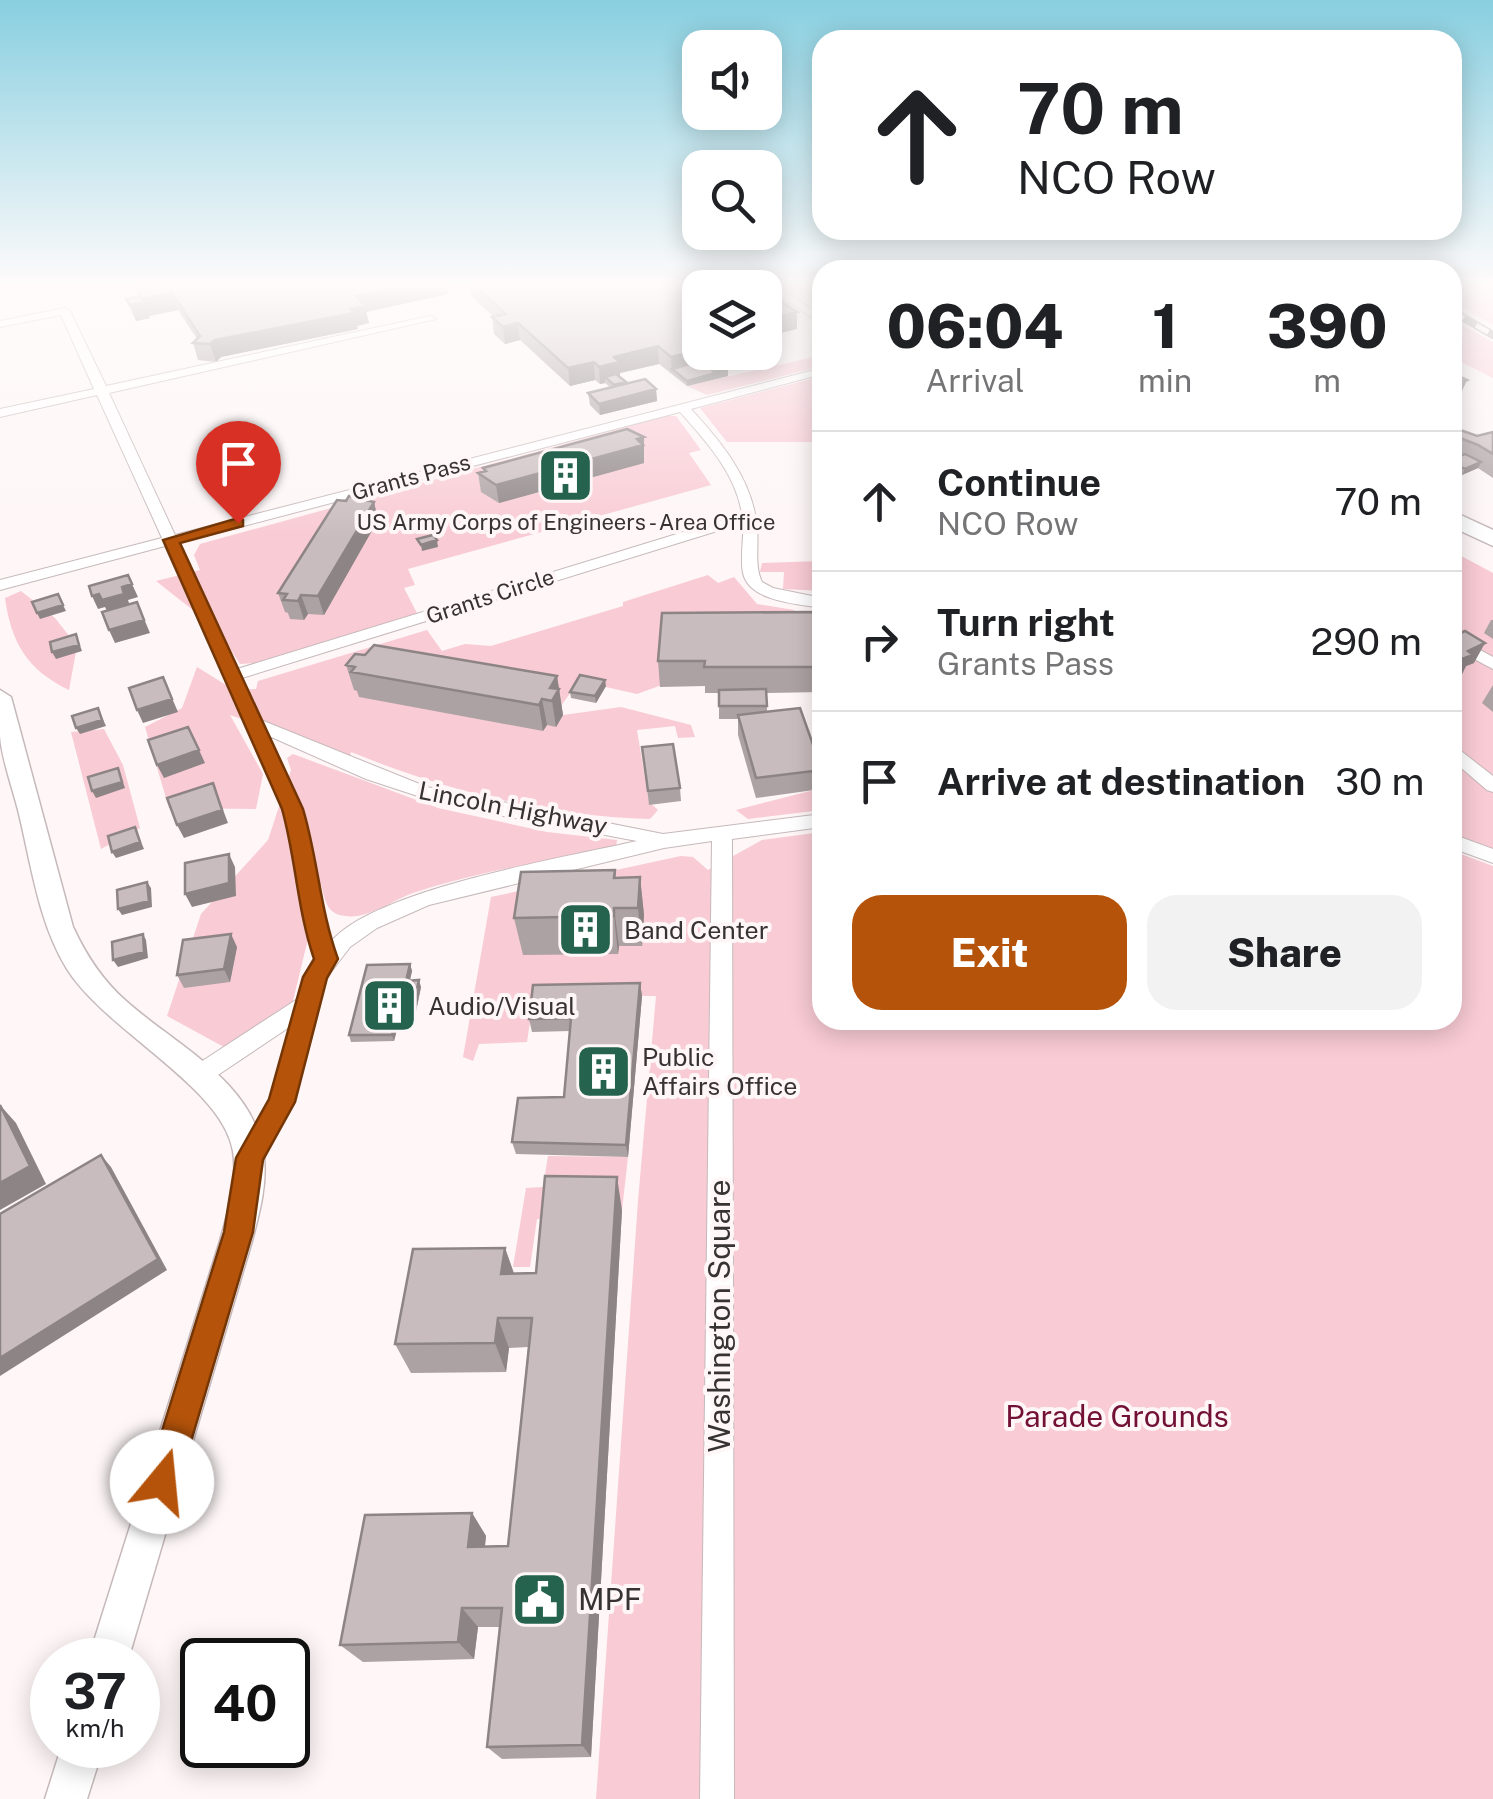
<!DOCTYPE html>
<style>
body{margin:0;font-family:"Public Sans",sans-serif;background:#f2f2f2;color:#202124;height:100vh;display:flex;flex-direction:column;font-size:38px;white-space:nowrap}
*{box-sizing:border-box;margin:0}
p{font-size:32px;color:#757577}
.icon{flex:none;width:55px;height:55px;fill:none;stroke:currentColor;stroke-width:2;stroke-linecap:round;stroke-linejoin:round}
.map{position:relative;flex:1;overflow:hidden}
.panel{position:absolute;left:812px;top:260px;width:650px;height:770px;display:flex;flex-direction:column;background:#fff;border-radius:30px;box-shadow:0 5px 25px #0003}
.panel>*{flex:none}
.hud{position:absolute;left:812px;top:30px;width:650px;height:210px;border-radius:30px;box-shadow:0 5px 25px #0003;background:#fff;color:#202124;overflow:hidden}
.buttons{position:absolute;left:682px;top:30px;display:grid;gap:20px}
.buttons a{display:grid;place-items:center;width:100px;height:100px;border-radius:20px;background:#fff;box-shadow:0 5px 25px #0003;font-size:50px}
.speed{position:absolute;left:30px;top:1638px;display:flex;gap:20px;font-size:50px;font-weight:700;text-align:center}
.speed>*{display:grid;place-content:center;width:130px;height:130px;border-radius:50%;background:#fff;box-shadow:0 5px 25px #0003;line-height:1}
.speed small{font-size:25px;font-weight:400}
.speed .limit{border:5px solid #111;border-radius:15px;background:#fff;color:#111}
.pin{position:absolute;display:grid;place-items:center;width:85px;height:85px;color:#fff;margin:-102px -42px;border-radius:50% 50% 50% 0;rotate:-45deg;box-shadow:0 0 10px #0007}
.pin .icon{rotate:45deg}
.me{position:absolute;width:110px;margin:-55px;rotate:17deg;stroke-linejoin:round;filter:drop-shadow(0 0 8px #0008)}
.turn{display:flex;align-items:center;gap:35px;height:210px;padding:0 40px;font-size:45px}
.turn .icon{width:130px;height:130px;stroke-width:2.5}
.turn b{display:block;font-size:70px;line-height:85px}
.eta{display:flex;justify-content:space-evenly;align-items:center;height:170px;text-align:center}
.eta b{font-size:60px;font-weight:800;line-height:70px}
.button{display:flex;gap:20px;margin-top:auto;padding:20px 40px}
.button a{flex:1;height:115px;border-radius:30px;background:#b45309;color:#fff;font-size:40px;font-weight:800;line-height:115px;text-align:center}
.button a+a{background:#f2f2f2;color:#202124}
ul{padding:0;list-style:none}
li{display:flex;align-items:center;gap:30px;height:140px;padding:0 40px;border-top:2px solid #e0e0e0}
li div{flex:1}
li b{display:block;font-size:38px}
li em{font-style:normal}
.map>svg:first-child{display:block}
.green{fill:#f9cbd4}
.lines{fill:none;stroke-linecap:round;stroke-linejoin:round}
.minor-casing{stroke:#c6b9bb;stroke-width:2}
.tertiary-casing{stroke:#c6b9bb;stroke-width:3}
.primary-casing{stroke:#c6b9bb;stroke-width:3}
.minor{fill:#fff;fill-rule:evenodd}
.tertiary{fill:#fff;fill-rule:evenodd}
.primary{fill:#fff;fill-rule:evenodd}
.rail-casing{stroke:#958f90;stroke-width:8}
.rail{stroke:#fef6f7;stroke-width:5;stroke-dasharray:14;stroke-linecap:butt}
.wall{fill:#ada2a3}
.shaded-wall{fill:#8d8485}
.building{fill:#c9bcbe;stroke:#8d8485;stroke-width:2.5}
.route{fill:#b45309;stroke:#753606;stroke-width:2.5}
.labels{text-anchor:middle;stroke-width:8;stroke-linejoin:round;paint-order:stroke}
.far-street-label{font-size:22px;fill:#373233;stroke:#fef6f7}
.far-poi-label{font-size:22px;fill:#373233;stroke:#fef6f7}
.street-label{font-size:25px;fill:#373233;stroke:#fef6f7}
.poi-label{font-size:25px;fill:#373233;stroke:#fef6f7;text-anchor:start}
.near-street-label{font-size:30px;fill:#373233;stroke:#fef6f7}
.near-park-label{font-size:30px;fill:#721035;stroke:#fef6f7}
.near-poi-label{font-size:30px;fill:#373233;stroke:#fef6f7;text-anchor:start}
</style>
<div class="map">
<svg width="1493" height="1799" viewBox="0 0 1493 1799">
<rect width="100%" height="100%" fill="#fef6f7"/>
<path class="green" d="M1453,286H1493V325L1453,302Z
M1452,319L1493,342V378L1453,358Z
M822,355V366L707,395L687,386Z
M822,376V442H727L700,408Z
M666,416H676L701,450L689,453L711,485L408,569L415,585L404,588L418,615L257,663L240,664L218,630L156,581L200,570L194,555L200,544Z
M1452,551L1493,573V861L1453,841Z
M822,561V591L783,589L784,572H760L762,563Z
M708,575L718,583L734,577L757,604L794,610L796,636L637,694L579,681L547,725L556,726L563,715L621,707L691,725L695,737L678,738L675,726L637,730L649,802L658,810L650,819C546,816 446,791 351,752L350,757L230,715L263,774L256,809L169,808L145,727L182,708L197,667L234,690L256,689L258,681L427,630L442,651L465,644L491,646L623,606V602Z
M21,591L55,618L77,646L69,690C27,670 11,642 5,598Z
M104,729L123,765L140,828L101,849L71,732Z
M293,754L438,808L547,832L617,840L616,847C549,861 478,871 413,893C390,901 365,922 340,915C325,911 325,897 321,885L292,1005L224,1047L167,1016L201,914L268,840L291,770L287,758Z
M822,788V810L748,819L736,810Z
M822,832V1020H1452L1453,851L1493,866V1799H596L638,1201L656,996L534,995L527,1042L479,1044L473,1061L463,1057L491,897L681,856L693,857L708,870L762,840Z
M548,1156L628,1157L622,1210L554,1209L552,1219H537L530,1267H513L526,1188L543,1187Z"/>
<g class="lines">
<defs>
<path id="minor" d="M765,286H777L822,316V324Z
M65,308L70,311L106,386L430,316L436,319L109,393L175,535L822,368V374L691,409C722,443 752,479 757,526C759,545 754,565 762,582L773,588L822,598V608C799,604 749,602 743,573C740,557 744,539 743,523L242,678L261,720L427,787L663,834L822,814V827L732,839L734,1799H700L712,841L664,848L429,905L377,928L350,947L325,980L294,1102L258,1166L250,1169L242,1166L238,1158L271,1100L291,1026L206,1083L198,1086L190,1083L187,1076L190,1069L299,998L304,977L316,960L304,923L284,809L165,546L0,590V580L162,538L97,395L0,417V409L94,389L61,315L0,327V321ZM680,412C706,441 736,474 742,514L237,669L178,543ZM269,736L366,779L445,805L637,841C567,857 371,890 330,943L302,809Z
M1452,635L1493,657V669L1452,647Z
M1452,744L1493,776V792L1487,790L1452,760Z
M1452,834L1493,849V863L1452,848Z"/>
<path id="tertiary" d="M0,690L11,697L73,927C86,955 102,980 126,1001C175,1045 257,1083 264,1158C267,1186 259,1214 252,1241L128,1660H88L220,1241C228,1212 238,1181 233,1151C222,1086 106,1031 67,969C38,922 31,862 18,810C12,786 2,760 0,736C0,721 0,705 0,690Z
M62,1745H104L87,1799H45Z"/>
<path id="primary" d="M1452,511L1493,530V546L1452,527Z"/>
</defs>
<use href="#minor" class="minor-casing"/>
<use href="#tertiary" class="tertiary-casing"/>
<use href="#primary" class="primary-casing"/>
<use href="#minor" class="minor"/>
<use href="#tertiary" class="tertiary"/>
<use href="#primary" class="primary"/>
<defs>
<path id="rail" d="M1452,311L1493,335"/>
</defs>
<use href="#rail" class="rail-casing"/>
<use href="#rail" class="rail"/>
</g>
<path class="wall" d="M144,286H447L448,294L366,312L369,323L357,326L358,329L221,357L216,362L198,360L193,343L197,339L178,310L149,316L150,318L136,321L126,299L139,296L136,288Z
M469,286H757L700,288V352H720L728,359V376L687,386L659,364L620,373V377L626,382V384L656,389L657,401L600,415L590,405L588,393L611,388L605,383L600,384L595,380L570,386L520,340L505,344L494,334L492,317L493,316L471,296Z
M822,289V309L811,302L812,291Z
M1452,427L1477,436L1493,432V478L1478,468L1462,475L1452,471V459L1456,458L1452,457Z
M644,455V463L499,503L481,492L478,473L483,472V468Z
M374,502L378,520L324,615L308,614L304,620L290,619L288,613L285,612L278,593Z
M822,612V692L767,693V712L822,770L821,789L756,798L738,735V719H719V693H705V686L660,687L658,661Z
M1491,620H1493V639L1484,633Z
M1452,630L1474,663L1466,666L1462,674L1452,678Z
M346,665L557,676L563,715L556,727L547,725L543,731L359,697L357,691L354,690Z
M1493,685V712L1482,703Z
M606,686L596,703L571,698L570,692Z
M642,747L680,788L681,801L649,805Z
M615,870L616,878L640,877L644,915L642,946H619L618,954L523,955L514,918Z
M237,947L230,982L184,988L177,975Z
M410,964L412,971L410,981L421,987L413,1026H398L394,1041L351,1042L349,1035Z
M640,983L642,996L628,1157L516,1154L512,1142L564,1097L570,1031L532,1032L529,1019Z
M622,1210L591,1757L502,1759L487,1747L500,1627H478L474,1659L363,1662L340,1645L472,1513L486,1536L485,1547L508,1546L528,1347L509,1348L506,1372L411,1373L395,1344L505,1248L514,1273H536Z"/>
<path class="shaded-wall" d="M406,286H447L448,294L366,312L369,323L357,326L358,329L221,357L216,362L210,344L215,340L351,309L356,296Z
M172,293L178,310L149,316L150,318L136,321L130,305L142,299Z
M797,312V329L765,337V320Z
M518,323L520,340L505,344L503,327Z
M700,336L701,367L672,369V374L671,357Z
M658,346L659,364L620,373V379L605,377V383L600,384L599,367L614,357Z
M728,359V376L716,379V362Z
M594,362L595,380L570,386L568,368Z
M716,373V379L687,386V381Z
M1467,380L1462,391L1452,395V385Z
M656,389L657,401L600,415L599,404Z
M644,437V463L499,503L496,485Z
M1481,462L1478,468L1462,475L1465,469Z
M374,502L378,520L324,615L318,596Z
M437,540L438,547L422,551L421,545Z
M132,584L138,597L128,600L130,606L108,613L105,607L98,609L92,596Z
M301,595L308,614L304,620L298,601Z
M137,602L150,633L115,643L109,630Z
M63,605L66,611L40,619L37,613Z
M76,634L82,651L56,659L52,652Z
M1485,643L1474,663L1466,666L1462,674L1452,678V671L1459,660L1468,651Z
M557,676L563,715L556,727L550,688Z
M163,677L178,712L143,723L137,710Z
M605,680L606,686L596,703L595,696Z
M542,699L547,725L543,731L539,705Z
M98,708L106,726L80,734L76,728Z
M199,750L205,763L164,778L157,765Z
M118,768L125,788L96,798L92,791Z
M213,783L228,823L184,838L177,825Z
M135,827L144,849L116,858L112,852Z
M229,854L235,867L236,896L192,907L185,894Z
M640,877L644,915L642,946L638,908Z
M147,882L151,888L152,907L122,915L118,909Z
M614,908L619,946L618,954L614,916Z
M143,934L146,940L148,958L118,967L113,960Z
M231,934L237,947L230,982L224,969Z
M410,964L412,971L408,987L406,981Z
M419,980L421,987L413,1026L410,1019Z
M640,983L642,996L628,1157L626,1145Z
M396,1020L398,1026L394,1041L392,1035Z
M0,1105L16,1123L46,1184L0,1210Z
M101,1155L111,1167L167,1270L0,1376V1358Z
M617,1177L622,1210L591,1757L582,1745Z
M505,1248L516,1280L501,1274Z
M498,1318L509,1348L506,1372L495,1343Z
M472,1513L486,1536L482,1568L468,1547Z
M462,1608L478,1627L474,1659L458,1642Z"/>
<path class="building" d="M144,286H406L356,296L365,306L351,309L354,313L215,340L210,344L193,343L200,336L172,293L142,299L136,288Z
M475,286H757L760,288H700V350L671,357L658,346L614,357L619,362L599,367L594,362L568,368L518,323L503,327L492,317L506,314Z
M822,289V298L812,291Z
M765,291L797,312L765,320Z
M140,296L144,302L130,305L126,299Z
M704,352H720L728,359L716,362Z
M700,361L716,373L687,381L672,369Z
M1452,373L1467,380L1452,385Z
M616,374L626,382L614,385L605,377Z
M645,379L656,389L599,404L588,393Z
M1452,427L1477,436L1493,432V454L1478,445L1452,435Z
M627,429L644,437L637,439L643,445L496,485L478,473L486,471L483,468Z
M1465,454L1481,462L1465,469L1452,463V459Z
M349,496L374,502L318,596L301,595L298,601L283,600L287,594L278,593L337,500L346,501Z
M433,535L437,540L421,545L417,539Z
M128,575L132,584L122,587L124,594L102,600L99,594L92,596L89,586Z
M58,594L63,605L37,613L32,602Z
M137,602L144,620L109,630L102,612Z
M822,612V667H704L705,661H658L662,613Z
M1452,630L1458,634L1465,631L1485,643L1468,651L1473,655L1459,660L1452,656Z
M76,634L79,645L52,652L50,642Z
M374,645L557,676L550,688L559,689L552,701L542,699L539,705L351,672L355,667L346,665L355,654L365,655Z
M580,675L605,680L595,696L570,692Z
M163,677L172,699L137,710L129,688Z
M766,689L767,706H719V690Z
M98,708L102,720L76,728L72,716Z
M800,708L822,770L756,778L738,715Z
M188,727L199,750L157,765L148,740Z
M673,744L680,788L648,791L642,747Z
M118,768L122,782L92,791L88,777Z
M213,783L222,810L177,825L167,798Z
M135,827L140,842L112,852L108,836Z
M229,854V883L185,894V863Z
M615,870L614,878L640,877L638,908H614V916L514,918L521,872Z
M147,882L149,901L118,909L117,890Z
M143,934L144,952L113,960L112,942Z
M231,934L224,969L177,975L183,940Z
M410,964L406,981L419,980L410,1019L396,1020L392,1035H349L367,965Z
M640,983L626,1145L512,1142L518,1098L564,1097L571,1018L529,1019L533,985Z
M0,1105L30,1166L0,1183Z
M101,1155L158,1259L0,1358V1214Z
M545,1176L617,1177L582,1745L487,1747L502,1608H462L458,1642L340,1645L365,1515L472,1513L468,1547L508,1546L532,1318H498L495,1343L395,1344L413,1249L505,1248L501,1274L536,1273Z"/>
<linearGradient id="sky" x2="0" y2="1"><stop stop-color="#88cfe0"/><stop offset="0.53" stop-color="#fffbfb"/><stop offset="1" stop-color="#fffbfb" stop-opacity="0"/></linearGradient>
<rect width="1493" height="538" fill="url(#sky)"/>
<path class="route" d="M238,518L243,520V526L180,543L303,809C318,859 320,910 338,959L327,978L295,1102L263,1160L253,1232L179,1482L174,1493L162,1498L151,1493L146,1482L224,1232L236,1158L269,1099L303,977L314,959C297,909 296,859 282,809L163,540Z"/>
<defs>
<symbol id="building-square" viewBox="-11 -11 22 22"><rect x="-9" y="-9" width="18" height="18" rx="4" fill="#25634f" stroke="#fef6f7"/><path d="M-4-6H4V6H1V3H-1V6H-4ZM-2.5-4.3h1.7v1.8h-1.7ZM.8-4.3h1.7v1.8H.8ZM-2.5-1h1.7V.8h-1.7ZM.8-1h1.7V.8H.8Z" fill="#fff"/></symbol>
<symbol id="civic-square" viewBox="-11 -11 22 22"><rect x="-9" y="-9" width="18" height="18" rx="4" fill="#25634f" stroke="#fef6f7"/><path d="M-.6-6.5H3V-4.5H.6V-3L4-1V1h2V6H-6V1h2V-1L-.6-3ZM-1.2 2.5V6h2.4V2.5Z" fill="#fff"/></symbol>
</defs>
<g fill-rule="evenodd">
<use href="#building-square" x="534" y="444" width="63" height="63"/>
<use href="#building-square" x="554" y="898" width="63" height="63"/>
<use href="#building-square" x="358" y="974" width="63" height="63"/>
<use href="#building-square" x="572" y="1040" width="63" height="63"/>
<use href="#civic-square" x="508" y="1568" width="63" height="63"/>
</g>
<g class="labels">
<g class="far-street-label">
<text transform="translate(411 477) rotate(-15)" y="8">Grants Pass</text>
<text transform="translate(490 596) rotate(-18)" y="8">Grants Circle</text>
</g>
<g class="far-poi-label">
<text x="566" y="530">US Army Corps of Engineers - Area Office</text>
</g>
<g class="street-label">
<text transform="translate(513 808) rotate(11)" y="9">Lincoln Highway</text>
</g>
<g class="poi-label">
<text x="624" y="939">Band Center</text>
<text x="428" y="1015">Audio/Visual</text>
<text x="642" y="1066">Public<tspan x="642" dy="29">Affairs Office</tspan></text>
</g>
<g class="near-street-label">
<text transform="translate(720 1316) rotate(-90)" y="10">Washington Square</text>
</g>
<g class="near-park-label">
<text x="1117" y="1427">Parade Grounds</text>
</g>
<g class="near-poi-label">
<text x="578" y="1610">MPF</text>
</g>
</g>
</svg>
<div class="buttons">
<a><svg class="icon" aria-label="sound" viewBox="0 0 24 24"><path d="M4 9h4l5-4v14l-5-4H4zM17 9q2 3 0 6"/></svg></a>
<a><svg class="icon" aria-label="search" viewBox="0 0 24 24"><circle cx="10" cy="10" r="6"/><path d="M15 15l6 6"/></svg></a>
<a><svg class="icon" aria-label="layers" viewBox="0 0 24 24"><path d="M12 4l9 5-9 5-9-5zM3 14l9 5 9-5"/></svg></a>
</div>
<div class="speed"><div>37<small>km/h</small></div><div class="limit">40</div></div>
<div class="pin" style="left:238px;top:523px;background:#d93025"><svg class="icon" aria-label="arrive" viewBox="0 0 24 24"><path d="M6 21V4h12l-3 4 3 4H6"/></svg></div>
<svg class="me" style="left:162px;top:1482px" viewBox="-20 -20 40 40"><circle r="19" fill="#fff"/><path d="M0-13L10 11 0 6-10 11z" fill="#b45309"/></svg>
<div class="hud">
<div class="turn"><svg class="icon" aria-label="ahead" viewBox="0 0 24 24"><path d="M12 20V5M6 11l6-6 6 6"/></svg><div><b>70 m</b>NCO Row</div></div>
</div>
<section class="panel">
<div class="eta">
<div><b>06:04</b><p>Arrival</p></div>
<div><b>1</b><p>min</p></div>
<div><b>390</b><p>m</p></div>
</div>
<ul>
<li><svg class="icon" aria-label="ahead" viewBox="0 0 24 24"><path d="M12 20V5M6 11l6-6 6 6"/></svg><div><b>Continue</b><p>NCO Row</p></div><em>70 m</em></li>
<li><svg class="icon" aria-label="right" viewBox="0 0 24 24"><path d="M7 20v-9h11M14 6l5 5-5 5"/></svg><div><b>Turn right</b><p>Grants Pass</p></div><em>290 m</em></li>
<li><svg class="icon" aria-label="arrive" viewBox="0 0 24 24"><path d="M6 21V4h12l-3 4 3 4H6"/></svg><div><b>Arrive at destination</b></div><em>30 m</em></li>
</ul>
<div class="button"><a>Exit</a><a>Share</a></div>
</section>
</div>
